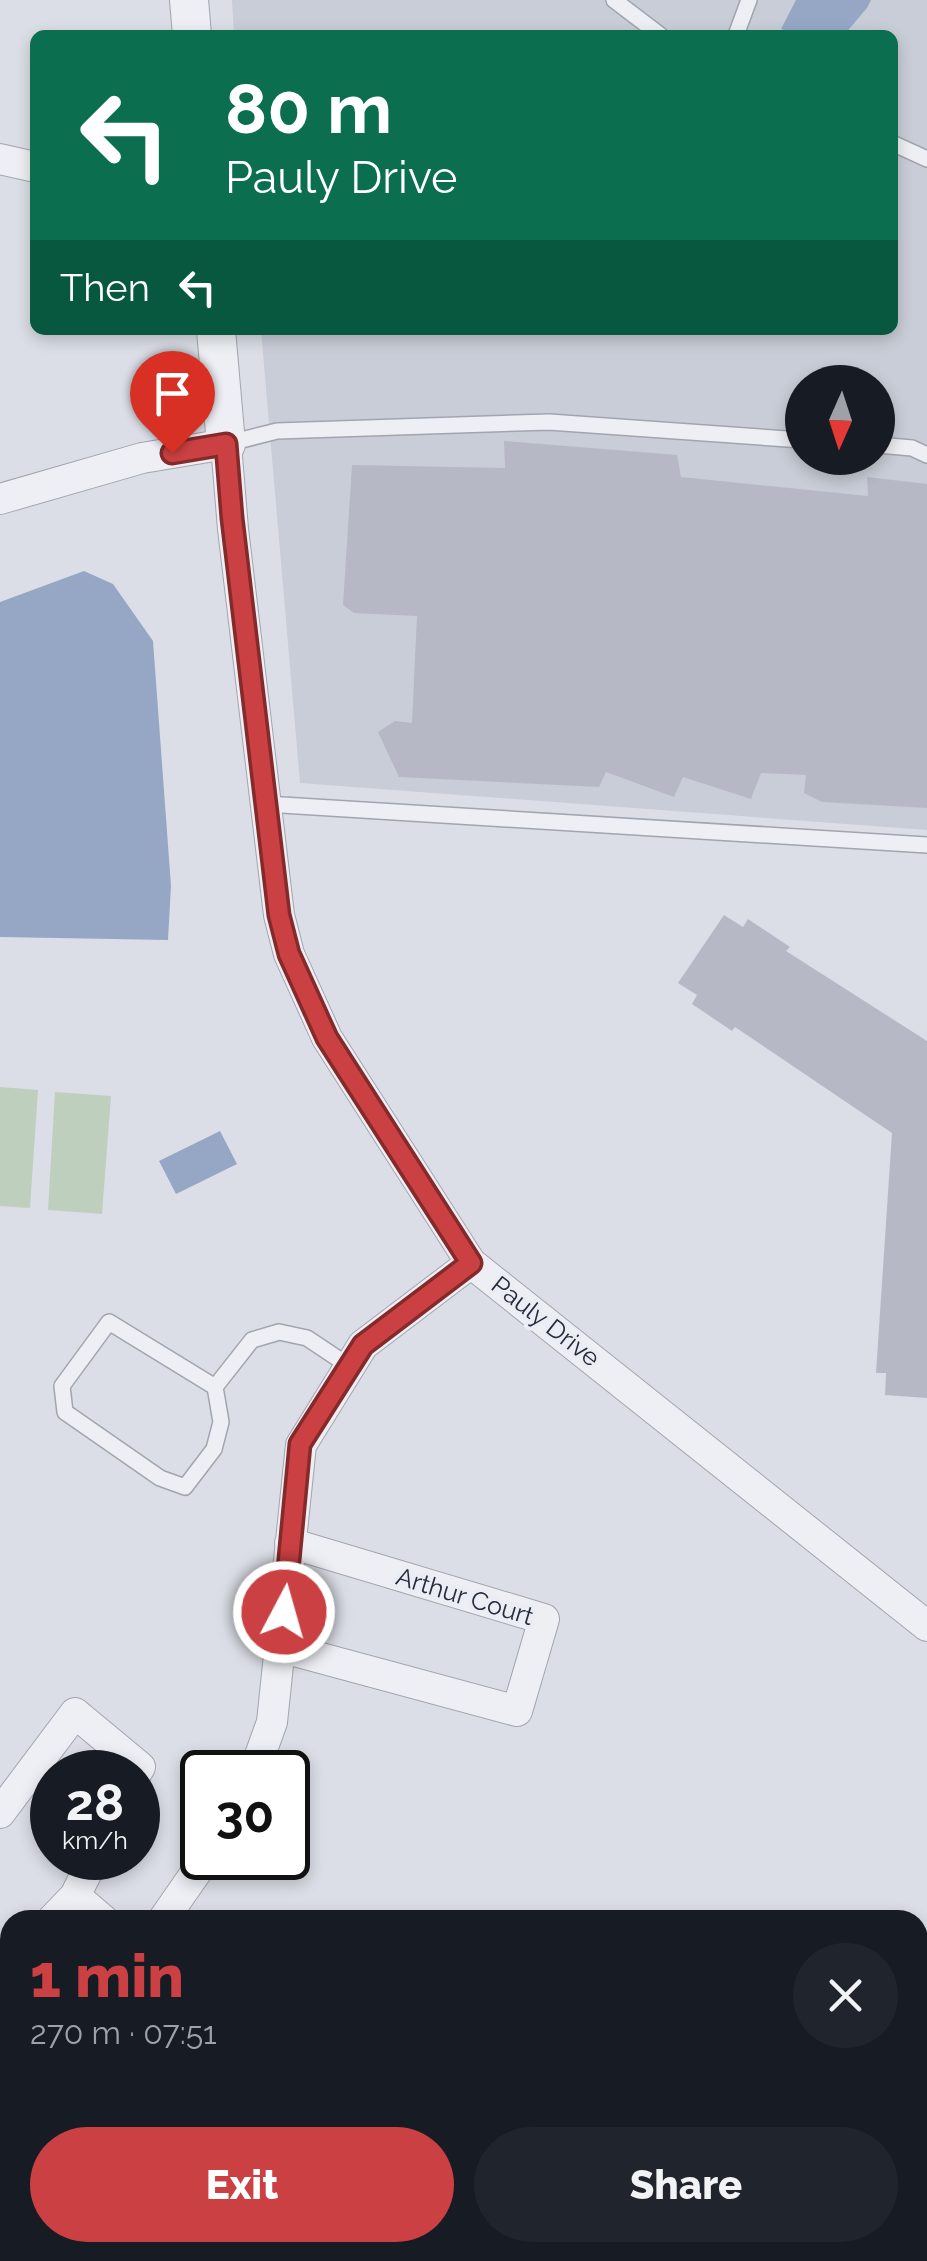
<!DOCTYPE html>
<meta charset="utf-8">
<style>
body{margin:0;font-family:Raleway,sans-serif;background:#20242c;color:#f1f3f6;height:100vh;display:flex;flex-direction:column;font-size:38px;white-space:nowrap}
*{box-sizing:border-box;margin:0}
p{font-size:32px;color:#9ea1a6}
.icon{flex:none;width:55px;height:55px;fill:none;stroke:currentColor;stroke-width:2;stroke-linecap:round;stroke-linejoin:round}
.map{position:relative;flex:1;overflow:hidden}
.sheet{position:absolute;left:0px;top:1910px;width:928px;height:352px;display:flex;flex-direction:column;background:#171b24;border-radius:30px 30px 0 0;box-shadow:0 5px 15px #0003}
.sheet>*{flex:none}
.banner{position:absolute;left:30px;top:30px;width:868px;height:305px;border-radius:15px;box-shadow:0 5px 15px #0003;background:#0b6e4f;color:#fff;overflow:hidden}
.needle{width:65px;rotate:183deg}
.controls{position:absolute;left:785px;top:365px;display:grid;gap:20px}
.controls a{display:grid;place-items:center;width:110px;height:110px;border-radius:50%;background:#171b24;box-shadow:0 5px 15px #0003;font-size:50px}
.speed{position:absolute;left:30px;top:1750px;display:flex;gap:20px;font-size:50px;font-weight:700;text-align:center}
.speed>*{display:grid;place-content:center;width:130px;height:130px;border-radius:50%;background:#171b24;box-shadow:0 5px 15px #0003;line-height:1}
.speed small{font-size:25px;font-weight:400}
.speed .limit{border:5px solid #111;border-radius:15px;background:#fff;color:#111}
.pin{position:absolute;display:grid;place-items:center;width:85px;height:85px;color:#fff;margin:-102px -42px;border-radius:50% 50% 50% 0;rotate:-45deg;box-shadow:0 0 10px #0007}
.pin .icon{rotate:45deg}
.me{position:absolute;width:110px;margin:-55px;rotate:6deg;stroke-linejoin:round;filter:drop-shadow(0 0 8px #0008)}
.turn{display:flex;align-items:center;gap:35px;height:210px;padding:0 30px;font-size:45px}
.turn .icon{width:130px;height:130px;stroke-width:2.5}
.turn b{display:block;font-size:70px;line-height:85px}
.then{display:flex;align-items:center;height:95px;padding:0 30px;background:#0003;gap:20px;font-size:38px}
.round{display:grid;place-items:center;flex:none;width:105px;height:105px;border-radius:52px;background:#20242c}
.headline{display:flex;align-items:center;justify-content:space-between;height:170px;padding:0 30px}
h1{font-size:60px;font-weight:800;line-height:75px;color:#cb4042}
.primary-button{display:flex;gap:20px;margin-top:auto;padding:20px 30px}
.primary-button a{flex:1;height:115px;border-radius:60px;background:#cb4042;color:#fff;font-size:40px;font-weight:800;line-height:115px;text-align:center}
.primary-button a+a{background:#20242c;color:#f1f3f6}
.map>svg:first-child{display:block}
.built{fill:#c9cdd7;fill-rule:evenodd}
.green{fill:#bfcfbd}
.water{fill:#96a7c6}
.building{fill:#b6b9c5}
.lines{fill:none;stroke-linecap:round;stroke-linejoin:round}
.service-casing{stroke:#a1a5af;stroke-width:18}
.minor-casing{stroke:#a1a5af;stroke-width:32}
.tertiary-casing{stroke:#a1a5af;stroke-width:40}
.service{stroke:#eeeff4;stroke-width:15}
.minor{stroke:#eeeff4;stroke-width:30}
.tertiary{stroke:#eeeff4;stroke-width:38}
.route-casing{stroke:#842a2b;stroke-width:25}
.route{stroke:#cb4042;stroke-width:18}
.labels{text-anchor:middle;stroke-width:8;stroke-linejoin:round;paint-order:stroke}
.street-label{font-size:25px;fill:#262b3b;stroke:#eaedf3}
</style>
<div class="map">
<svg width="927" height="2261" viewBox="0 0 927 2261">
<rect width="100%" height="100%" fill="#dbdee6"/>
<path class="built" d="M232,0H927V830L300,783L261,330H892V35H234ZM802,382H878V458H802Z"/>
<path class="green" d="M0,1087L38,1090L30,1208L0,1206Z
M55,1092L111,1096L102,1214L48,1210Z"/>
<path class="water" d="M796,0H871L867,8L844,35H801L781,29Z
M84,571L113,584L153,641L171,886L168,940L0,937V602Z
M220,1131L237,1164L176,1194L159,1161Z"/>
<path class="building" d="M504,441L677,455L681,477L868,496L867,477L927,484V808L822,802L804,793L806,775L761,773L751,799L683,777L674,797L606,772L599,787L399,777L378,732L395,721L412,723L417,616L354,613L343,605L352,465L505,468Z
M724,915L743,927L748,919L790,947L786,951L927,1041V1398L885,1395L886,1373H876L892,1133L735,1027L732,1031L692,1004L697,995L678,983Z"/>
<g class="lines">
<defs>
<path id="service" d="M614,0L660,35
M736,35L749,0
M892,143L927,159
M226,444L277,431L549,422L802,440
M878,445L912,448L927,455
M266,804L927,845
M215,1387L109,1322L62,1386L65,1412L160,1478L185,1487L214,1449L221,1422L215,1387L252,1340L279,1332L307,1338L349,1366"/>
<path id="minor" d="M0,159L35,167
M0,499L142,458L226,444L233,529L279,915L289,954L327,1038L471,1263L927,1626
M280,1647L517,1711L544,1619L290,1543
M254,1772L272,1722L301,1445L363,1345L471,1263
M0,1813L75,1713L140,1767L137,1772
M75,1896L103,1920
M52,1920L75,1896L94,1858
M163,1920L206,1858
M0,1967L5,1971L10,1965
M918,1986L927,1991
M0,2143L10,2137"/>
<path id="tertiary" d="M189,0L192,35
M216,330L226,444"/>
</defs>
<use href="#service" class="service-casing"/>
<use href="#minor" class="minor-casing"/>
<use href="#tertiary" class="tertiary-casing"/>
<use href="#service" class="service"/>
<use href="#minor" class="minor"/>
<use href="#tertiary" class="tertiary"/>
</g>
<g class="lines">
<defs>
<path id="route" d="M172,453L226,444L232,518L279,915L289,954L327,1038L471,1263L363,1345L300,1444L284,1612"/>
</defs>
<use href="#route" class="route-casing"/>
<use href="#route" class="route"/>
</g>
<g class="labels">
<g class="street-label">
<text transform="translate(546 1321) rotate(38)" y="9">Pauly Drive</text>
<text transform="translate(465 1596) rotate(17)" y="9">Arthur Court</text>
</g>
</g>
</svg>
<div class="controls">
<a><svg class="needle" viewBox="-14 -14 28 28"><path d="M0-13l5 13h-10z" fill="#e53935"/><path d="M0 13l5-13h-10z" fill="#9ea1a6"/></svg></a>
</div>
<div class="speed"><div>28<small>km/h</small></div><div class="limit">30</div></div>
<div class="pin" style="left:172px;top:453px;background:#d93025"><svg class="icon" aria-label="arrive" viewBox="0 0 24 24"><path d="M6 21V4h12l-3 4 3 4H6"/></svg></div>
<svg class="me" style="left:284px;top:1612px" viewBox="-20 -20 40 40"><circle r="17" fill="#cb4042" stroke="#fff" stroke-width="3"/><path d="M0-11L8 9 0 5-8 9z" fill="#fff"/></svg>
<div class="banner">
<div class="turn"><svg class="icon" aria-label="left" viewBox="0 0 24 24"><path d="M17 20v-9H6M10 6l-5 5 5 5"/></svg><div><b>80 m</b>Pauly Drive</div></div>
<div class="then">Then<svg class="icon" aria-label="left" viewBox="0 0 24 24"><path d="M17 20v-9H6M10 6l-5 5 5 5"/></svg></div>
</div>
<section class="sheet">
<div class="headline"><div><h1>1 min</h1><p>270 m · 07:51</p></div><a class="round"><svg class="icon" aria-label="close" viewBox="0 0 24 24"><path d="M6 6l12 12M18 6L6 18"/></svg></a></div>
<div class="primary-button"><a>Exit</a><a>Share</a></div>
</section>
</div>
